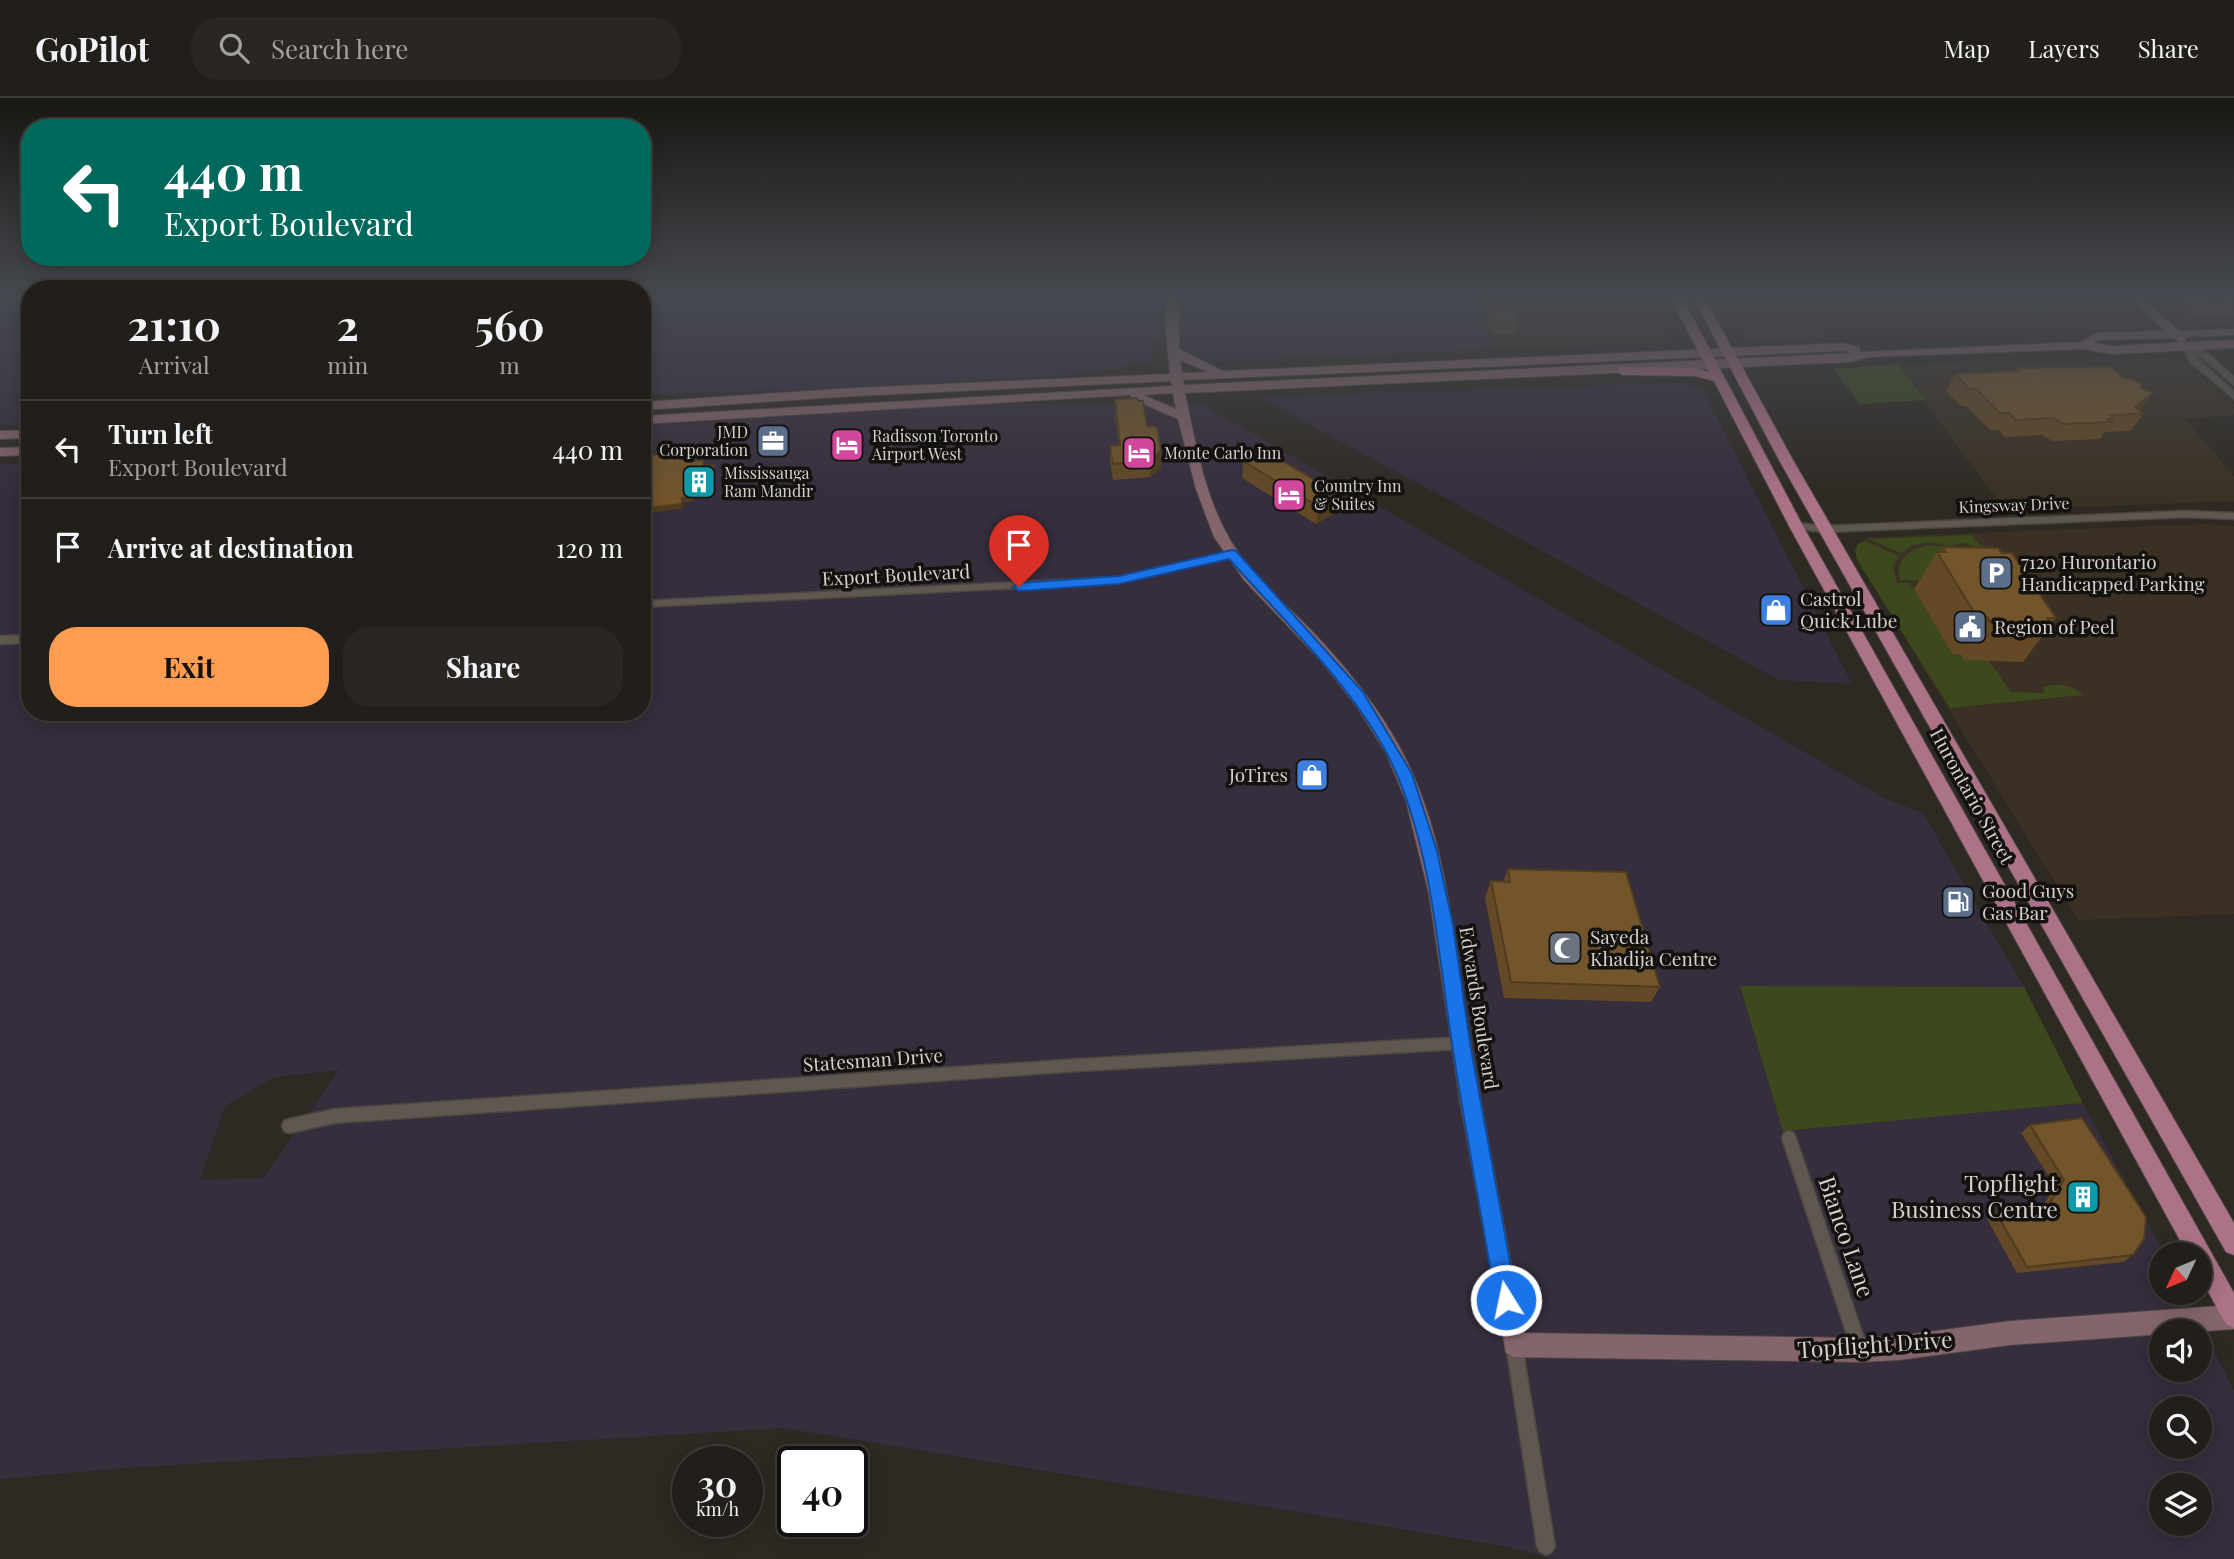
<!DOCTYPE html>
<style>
body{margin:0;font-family:"Playfair Display",serif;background:#2a2723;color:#f1f3f6;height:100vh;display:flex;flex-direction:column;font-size:26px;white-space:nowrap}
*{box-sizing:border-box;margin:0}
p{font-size:23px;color:#a2a2a2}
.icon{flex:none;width:38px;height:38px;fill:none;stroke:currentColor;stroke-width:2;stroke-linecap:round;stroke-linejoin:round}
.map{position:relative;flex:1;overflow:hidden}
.drawer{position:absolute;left:21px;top:182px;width:630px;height:441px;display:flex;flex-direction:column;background:#221f1a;border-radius:28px;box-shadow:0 4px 18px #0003,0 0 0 2px #3f3d39}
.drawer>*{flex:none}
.top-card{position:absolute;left:21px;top:21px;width:630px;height:147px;border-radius:28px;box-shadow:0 4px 18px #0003,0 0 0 2px #3f3d39;background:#00695c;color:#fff;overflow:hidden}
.needle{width:46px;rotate:226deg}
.buttons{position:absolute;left:2149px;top:1144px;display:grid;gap:14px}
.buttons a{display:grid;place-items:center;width:63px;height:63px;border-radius:50%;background:#221f1a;box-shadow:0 4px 18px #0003,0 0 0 2px #3f3d39;font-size:35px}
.speed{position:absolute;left:672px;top:1348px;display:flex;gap:14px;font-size:35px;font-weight:700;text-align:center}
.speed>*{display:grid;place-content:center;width:91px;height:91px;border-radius:50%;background:#221f1a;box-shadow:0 4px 18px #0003,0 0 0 2px #3f3d39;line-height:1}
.speed small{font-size:18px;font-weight:400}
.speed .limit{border:4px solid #111;border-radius:10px;background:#fff;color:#111}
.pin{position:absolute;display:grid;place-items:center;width:60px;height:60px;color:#fff;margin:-72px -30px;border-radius:50% 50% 50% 0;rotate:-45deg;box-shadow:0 0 7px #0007}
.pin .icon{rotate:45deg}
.me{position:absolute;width:77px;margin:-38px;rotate:350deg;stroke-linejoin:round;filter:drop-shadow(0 0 5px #0008)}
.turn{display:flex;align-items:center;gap:24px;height:147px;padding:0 28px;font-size:32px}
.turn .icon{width:91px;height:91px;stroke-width:2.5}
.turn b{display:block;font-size:49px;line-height:60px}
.eta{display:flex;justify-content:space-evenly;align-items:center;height:119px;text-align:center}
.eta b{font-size:42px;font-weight:700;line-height:49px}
.action{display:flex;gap:14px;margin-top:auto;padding:14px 28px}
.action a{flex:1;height:80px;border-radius:28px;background:#fc9d52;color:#111;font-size:28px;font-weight:700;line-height:80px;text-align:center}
.action a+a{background:#2a2723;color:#f1f3f6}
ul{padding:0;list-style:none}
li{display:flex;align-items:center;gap:21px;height:98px;padding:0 28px;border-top:2px solid #3f3d39}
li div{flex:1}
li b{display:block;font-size:26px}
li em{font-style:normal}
header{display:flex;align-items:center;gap:42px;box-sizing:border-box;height:98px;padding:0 35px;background:#221f1a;border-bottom:2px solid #3f3d39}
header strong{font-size:33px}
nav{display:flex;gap:38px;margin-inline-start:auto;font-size:24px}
.search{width:490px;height:63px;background:#2a2723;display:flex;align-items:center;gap:18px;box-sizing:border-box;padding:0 24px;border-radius:28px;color:#a2a2a2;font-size:26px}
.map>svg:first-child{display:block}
.built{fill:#3a3124}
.industrial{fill:#362d3d;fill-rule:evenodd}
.green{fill:#3b491c}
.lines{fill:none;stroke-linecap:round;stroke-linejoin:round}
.street-casing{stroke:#4c4641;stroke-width:3}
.secondary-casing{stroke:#4c4641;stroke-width:2}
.primary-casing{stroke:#4c4641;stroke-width:2}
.street{fill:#5f5850;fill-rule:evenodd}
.secondary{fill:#85656c;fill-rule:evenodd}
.primary{fill:#ac7288;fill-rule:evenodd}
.wall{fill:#634925}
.shaded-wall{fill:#503c1e}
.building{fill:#73552b;stroke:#503c1e;stroke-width:2}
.route{fill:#1a73e8;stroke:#114b97;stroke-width:2}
.labels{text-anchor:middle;stroke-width:7;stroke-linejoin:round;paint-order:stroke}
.far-poi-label{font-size:16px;fill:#d4d0cc;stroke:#14120f;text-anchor:start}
.far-street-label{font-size:16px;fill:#d4d0cc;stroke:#14120f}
.poi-label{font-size:19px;fill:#d4d0cc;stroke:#14120f;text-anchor:start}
.street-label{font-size:19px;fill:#d4d0cc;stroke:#14120f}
.near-poi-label{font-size:23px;fill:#d4d0cc;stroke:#14120f;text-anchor:end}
.near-street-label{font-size:23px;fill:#d4d0cc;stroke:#14120f}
</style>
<header>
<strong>GoPilot</strong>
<div class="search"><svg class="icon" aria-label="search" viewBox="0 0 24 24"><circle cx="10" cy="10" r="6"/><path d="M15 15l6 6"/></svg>Search here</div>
<nav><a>Map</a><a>Layers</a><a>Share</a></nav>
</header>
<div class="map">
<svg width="2234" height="1461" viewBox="0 0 2234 1461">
<rect width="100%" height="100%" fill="#2e2922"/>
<path class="built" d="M1474,199H1653L1669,244L1494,251Z
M1719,199H1804L1835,241L1745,242Z
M2156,199H2234V225L2206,227L2180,221Z
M2169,260L2188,266L2234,306V317L2185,321L2234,378V403L2005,412L1897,266Z
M2208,426L2234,428V816L2078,822L1857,462L1855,452L1858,446L1869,439Z"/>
<path class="industrial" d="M0,199H30V326L0,327Z
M642,199H1474L1494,251L1207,264L1150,240L1153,264L1073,277L818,291L642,297Z
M1681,285L1703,291L1852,586L1779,582L1259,299Z
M1200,305L1884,700L1923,715L2024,889H1741L1783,1032L2083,1005L2165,1157H2161V1195H2185L2234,1292V1461H1553L1504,1448L783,1330L125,1370L0,1381V367L30,365V614H642V348L653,327L987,306ZM339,972L263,1080L200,1082L225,1008L275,979ZM2161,1234H2200V1272H2161ZM2161,1311H2200V1349H2161ZM2161,1388H2200V1426H2161Z"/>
<path class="green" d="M1897,266L1926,302L1860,306L1833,271Z
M1971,437L1985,452L1963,445L1949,448L1931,444L1913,447L1901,455L1869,441Z
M1865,443L1899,458L1893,469L1897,485H1909L1914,491L1952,556L1989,563L2011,594L2044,595L2043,589C2055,585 2073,586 2083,597L1950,610L1857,462L1855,452L1858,446Z
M1929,447L1947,450V483L1900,482C1894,461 1911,451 1929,447Z
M1740,888L2024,889L2083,1005L1783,1033Z"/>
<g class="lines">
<defs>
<path id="street" d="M30,199V202L0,206V202Z
M2185,246C2203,246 2221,268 2234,279V287L2205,262L2194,255L2196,260L2234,293V301L2189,263L2184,248Z
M2186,413L2234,415V421L2186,419L1827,434L1796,431L1791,428L1796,425L1827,428Z
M1232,453L1237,456L1236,458L1119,485L642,509V503L1119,479Z
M30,537V545L0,546V538Z
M1461,939L1466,941L1468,945L1466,949L1461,951L1079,973L335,1025L289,1035L284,1033L282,1028L284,1023L289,1021L335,1011L1079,961Z
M1789,1033L1794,1035L1796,1040L1868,1252L1866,1258L1860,1260L1854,1258L1852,1252L1782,1040L1784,1035Z
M1514,1239L1520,1241L1522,1247L1555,1448L1552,1454L1546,1457L1540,1454L1537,1448L1506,1247L1508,1241Z"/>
<path id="secondary" d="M1168,199H1179V251L1223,273L1843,245L1859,249L1860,254L2082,244L2097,235L2165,233L2130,199H2141L2179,233L2234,231V237L2186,239L2185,243L2181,245L2173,240L2099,242L2094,245L2112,248L2234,242V250L2112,256L2082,251L1869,259L1850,264L1185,295C1196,347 1206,409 1238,454C1258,483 1285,506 1310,531C1350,573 1387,619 1411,672C1447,751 1453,839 1467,924C1485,1028 1505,1132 1524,1235L1860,1240L1899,1238L2010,1223L2234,1207V1231L2010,1247L1899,1262L1860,1264L1514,1259L1506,1255L1460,1003L1429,796L1406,703L1386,655L1357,609L1320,562L1244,482L1214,439L1196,391L1178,321L1132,301L1130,297L642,326V318L1172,288L1171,283L855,298L642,312V304L855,290L1170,276L1165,225ZM1843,253L1854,255L1184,287L1183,282ZM1180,262L1208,274L1182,275ZM1173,295L1176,311L1143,297Z
M30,332V340L0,341V333Z
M30,349V357L0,358V350Z"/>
<path id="primary" d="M1670,199H1682L1803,428L2234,1195V1230L2226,1226L2200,1179V1157H2188L1789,428L1714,283L1695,278L1622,277L1616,273L1622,269L1695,270L1709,274Z
M1693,199H1704L1793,362L2234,1125V1157L2226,1154L1779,362Z"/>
</defs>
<use href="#street" class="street-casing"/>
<use href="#secondary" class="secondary-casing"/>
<use href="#primary" class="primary-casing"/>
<use href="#street" class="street"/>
<use href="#secondary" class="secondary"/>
<use href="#primary" class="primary"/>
</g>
<path class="wall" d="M2165,199H2198L2209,203L2234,201V218L2204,219L2183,213Z
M1489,211L1519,224L1516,236H1494L1486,223Z
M2015,270L2125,281L2153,295L2140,313L2143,316L2131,333L2104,334L2100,341L2053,343L2042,337L2005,339L1999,332H1990L1966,308H1961L1946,293L1955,276L2014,273Z
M1115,302L1147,328L1161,353V370L1150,379L1113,382L1110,364V348L1119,347L1115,318Z
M684,359L704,366V368L715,371V389L705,390V396L694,397V403L683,404V410L649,415L647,410Z
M1243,363L1337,414L1316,426L1242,380Z
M1942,449L2056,520L2023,564L1964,562L1961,557L1952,556L1914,491L1937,454H1939Z
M1508,771L1660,889L1651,904L1504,900L1485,800L1491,783L1503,784Z
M2030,1027L2133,1157L2123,1164L2017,1175L1987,1121L1996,1114L2042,1109L2055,1088L2021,1035Z"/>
<path class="shaded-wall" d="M2153,295L2141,311L2136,316L2135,309Z
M1161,353V370L1150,379V362Z
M714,367L715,371V389L705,390V396L703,386Z
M693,392L694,397V403L683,404V410L649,415L647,410L682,400Z
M1340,397L1337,414L1316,426L1319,409Z"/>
<path class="building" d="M2173,199H2198L2209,203L2234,201V214L2207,215L2186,209Z
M1510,210L1519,224H1497L1489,211Z
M2111,269L2125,281H2132L2141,286V290L2153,295L2135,309L2143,316L2110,317L2113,321H2108L2111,324L2064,326L2053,320L2016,322L2009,315H2000L1976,291H1970L1955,276L2018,273L2015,270Z
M1137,300L1138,303H1143L1147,328L1157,329L1161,353L1150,362L1113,366L1110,348L1120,347L1115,302Z
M1264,352L1340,397L1319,409L1243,363Z
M682,353V359L693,358V363L703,362V368L714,367V384L703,386V391L693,392V399L682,400V406L647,410L651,357Z
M1942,449L1998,450L2002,455H2012L2056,520H2047L2051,526L1991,525L1987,519H1977L1937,454H1946Z
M1508,771L1626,774L1660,889L1511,884L1491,783L1510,784Z
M2082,1020L2146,1119L2144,1141L2133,1157L2027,1169L1996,1114L2048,1108L2064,1082L2030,1027Z"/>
<linearGradient id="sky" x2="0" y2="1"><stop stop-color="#191713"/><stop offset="0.49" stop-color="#46494f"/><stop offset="1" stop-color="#46494f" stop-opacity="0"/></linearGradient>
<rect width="2234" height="403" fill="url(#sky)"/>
<path class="route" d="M1232,452L1236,453L1363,594L1412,676L1437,753L1453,827L1470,945L1517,1202L1513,1209L1506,1212L1499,1209L1496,1202C1481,1116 1465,1031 1452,946C1438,856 1433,762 1397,677C1364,599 1285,524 1229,461L1119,486L1019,493L1013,489L1019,485L1119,478Z"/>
<defs>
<symbol id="office-square" viewBox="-11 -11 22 22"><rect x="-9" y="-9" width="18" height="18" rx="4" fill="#5c6f8a" stroke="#14120f"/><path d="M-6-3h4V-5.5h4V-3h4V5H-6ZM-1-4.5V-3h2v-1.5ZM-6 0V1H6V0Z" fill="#fff"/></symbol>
<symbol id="hotel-square" viewBox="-11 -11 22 22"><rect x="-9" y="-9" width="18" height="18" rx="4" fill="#d1479c" stroke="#14120f"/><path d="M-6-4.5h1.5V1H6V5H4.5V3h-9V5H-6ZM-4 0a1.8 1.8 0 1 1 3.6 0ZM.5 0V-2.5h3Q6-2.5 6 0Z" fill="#fff"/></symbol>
<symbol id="building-square" viewBox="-11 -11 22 22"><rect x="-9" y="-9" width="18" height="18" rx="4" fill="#0f9aa8" stroke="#14120f"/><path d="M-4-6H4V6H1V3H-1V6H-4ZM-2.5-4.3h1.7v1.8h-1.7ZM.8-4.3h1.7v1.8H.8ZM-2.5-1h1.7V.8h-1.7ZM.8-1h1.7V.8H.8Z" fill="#fff"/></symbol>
<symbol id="parking-square" viewBox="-11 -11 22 22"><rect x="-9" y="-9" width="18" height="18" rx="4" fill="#5c6f8a" stroke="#14120f"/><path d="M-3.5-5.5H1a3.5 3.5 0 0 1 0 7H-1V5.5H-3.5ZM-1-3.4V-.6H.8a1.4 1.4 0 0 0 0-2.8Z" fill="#fff"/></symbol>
<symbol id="shop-square" viewBox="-11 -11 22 22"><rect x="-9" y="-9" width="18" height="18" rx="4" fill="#3f7fe0" stroke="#14120f"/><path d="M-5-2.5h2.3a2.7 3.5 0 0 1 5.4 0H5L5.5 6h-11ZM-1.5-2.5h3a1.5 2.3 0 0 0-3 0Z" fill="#fff"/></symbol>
<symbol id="civic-square" viewBox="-11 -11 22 22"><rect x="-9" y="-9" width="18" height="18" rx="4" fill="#5c6f8a" stroke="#14120f"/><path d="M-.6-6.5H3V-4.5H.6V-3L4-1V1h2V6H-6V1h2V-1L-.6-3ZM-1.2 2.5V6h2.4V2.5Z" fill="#fff"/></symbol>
<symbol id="fuel-square" viewBox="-11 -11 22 22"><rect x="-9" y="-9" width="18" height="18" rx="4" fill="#5c6f8a" stroke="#14120f"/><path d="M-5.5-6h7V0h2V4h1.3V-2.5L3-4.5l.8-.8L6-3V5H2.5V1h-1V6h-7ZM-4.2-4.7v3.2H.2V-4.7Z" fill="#fff"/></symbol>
<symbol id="mosque-square" viewBox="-11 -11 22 22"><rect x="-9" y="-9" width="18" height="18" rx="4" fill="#6b7280" stroke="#14120f"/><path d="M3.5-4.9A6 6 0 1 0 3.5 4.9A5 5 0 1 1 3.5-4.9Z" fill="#fff"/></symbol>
</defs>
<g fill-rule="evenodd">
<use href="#office-square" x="754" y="324" width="38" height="38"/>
<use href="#hotel-square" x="828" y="328" width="38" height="38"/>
<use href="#hotel-square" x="1120" y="336" width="38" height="38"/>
<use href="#building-square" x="680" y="365" width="38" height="38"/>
<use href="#hotel-square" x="1270" y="378" width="38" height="38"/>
<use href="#parking-square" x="1977" y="456" width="38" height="38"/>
<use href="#shop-square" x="1757" y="493" width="38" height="38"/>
<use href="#civic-square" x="1951" y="510" width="38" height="38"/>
<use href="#shop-square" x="1293" y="658" width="38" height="38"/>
<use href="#fuel-square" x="1939" y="785" width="38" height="38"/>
<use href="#mosque-square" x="1546" y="831" width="38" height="38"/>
<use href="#building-square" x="2064" y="1080" width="38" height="38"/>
</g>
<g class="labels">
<g class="far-poi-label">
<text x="748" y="340" text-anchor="end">JMD<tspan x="748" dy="18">Corporation</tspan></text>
<text x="872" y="344">Radisson Toronto<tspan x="872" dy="18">Airport West</tspan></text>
<text x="1164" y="361">Monte Carlo Inn</text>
<text x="724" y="381">Mississauga<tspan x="724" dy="18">Ram Mandir</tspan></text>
<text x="1314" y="394">Country Inn<tspan x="1314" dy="18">&amp; Suites</tspan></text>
</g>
<g class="far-street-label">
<text transform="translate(2014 407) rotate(-2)" y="6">Kingsway Drive</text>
</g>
<g class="poi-label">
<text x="2021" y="471">7120 Hurontario<tspan x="2021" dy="22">Handicapped Parking</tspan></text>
<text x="1800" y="508">Castrol<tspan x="1800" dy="22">Quick Lube</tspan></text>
<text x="1994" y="536">Region of Peel</text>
<text x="1288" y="684" text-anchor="end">JoTires</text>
<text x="1982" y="800">Good Guys<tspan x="1982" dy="22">Gas Bar</tspan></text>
<text x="1590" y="846">Sayeda<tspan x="1590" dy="22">Khadija Centre</tspan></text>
</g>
<g class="street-label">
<text transform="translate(896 477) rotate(-3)" y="7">Export Boulevard</text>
<text transform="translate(1972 698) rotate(61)" y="7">Hurontario Street</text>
<text transform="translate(1479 910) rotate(81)" y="7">Edwards Boulevard</text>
<text transform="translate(873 962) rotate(-4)" y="7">Statesman Drive</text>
</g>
<g class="near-poi-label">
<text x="2058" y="1094">Topflight<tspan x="2058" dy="26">Business Centre</tspan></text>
</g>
<g class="near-street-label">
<text transform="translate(1846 1139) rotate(71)" y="8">Bianco Lane</text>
<text transform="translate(1875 1247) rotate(-4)" y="8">Topflight Drive</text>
</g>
</g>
</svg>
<div class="buttons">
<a><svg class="needle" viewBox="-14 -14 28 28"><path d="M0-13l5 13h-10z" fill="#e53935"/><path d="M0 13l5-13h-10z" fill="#a2a2a2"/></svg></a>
<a><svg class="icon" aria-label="sound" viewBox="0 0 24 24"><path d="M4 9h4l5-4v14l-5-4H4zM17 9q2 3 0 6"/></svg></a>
<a><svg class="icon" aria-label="search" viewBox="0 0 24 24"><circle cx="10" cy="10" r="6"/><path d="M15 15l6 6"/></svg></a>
<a><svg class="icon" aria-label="layers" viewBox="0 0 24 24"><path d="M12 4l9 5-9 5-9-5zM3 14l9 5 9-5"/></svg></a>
</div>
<div class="speed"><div>30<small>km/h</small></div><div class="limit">40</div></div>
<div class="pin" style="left:1019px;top:489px;background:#d93025"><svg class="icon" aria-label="arrive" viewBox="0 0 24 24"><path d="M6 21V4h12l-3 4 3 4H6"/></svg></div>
<svg class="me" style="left:1506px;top:1202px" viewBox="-20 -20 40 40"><circle r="17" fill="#1a73e8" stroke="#fff" stroke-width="3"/><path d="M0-11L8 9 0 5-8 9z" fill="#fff"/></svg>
<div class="top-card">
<div class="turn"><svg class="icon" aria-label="left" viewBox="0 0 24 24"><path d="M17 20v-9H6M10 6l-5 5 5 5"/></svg><div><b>440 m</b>Export Boulevard</div></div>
</div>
<section class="drawer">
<div class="eta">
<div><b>21:10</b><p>Arrival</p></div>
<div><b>2</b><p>min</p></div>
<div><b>560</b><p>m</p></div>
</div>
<ul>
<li><svg class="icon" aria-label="left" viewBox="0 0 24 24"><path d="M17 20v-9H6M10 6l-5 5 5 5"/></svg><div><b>Turn left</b><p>Export Boulevard</p></div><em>440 m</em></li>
<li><svg class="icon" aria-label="arrive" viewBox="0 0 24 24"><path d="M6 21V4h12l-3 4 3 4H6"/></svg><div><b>Arrive at destination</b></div><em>120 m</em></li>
</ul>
<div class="action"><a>Exit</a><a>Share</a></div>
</section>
</div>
